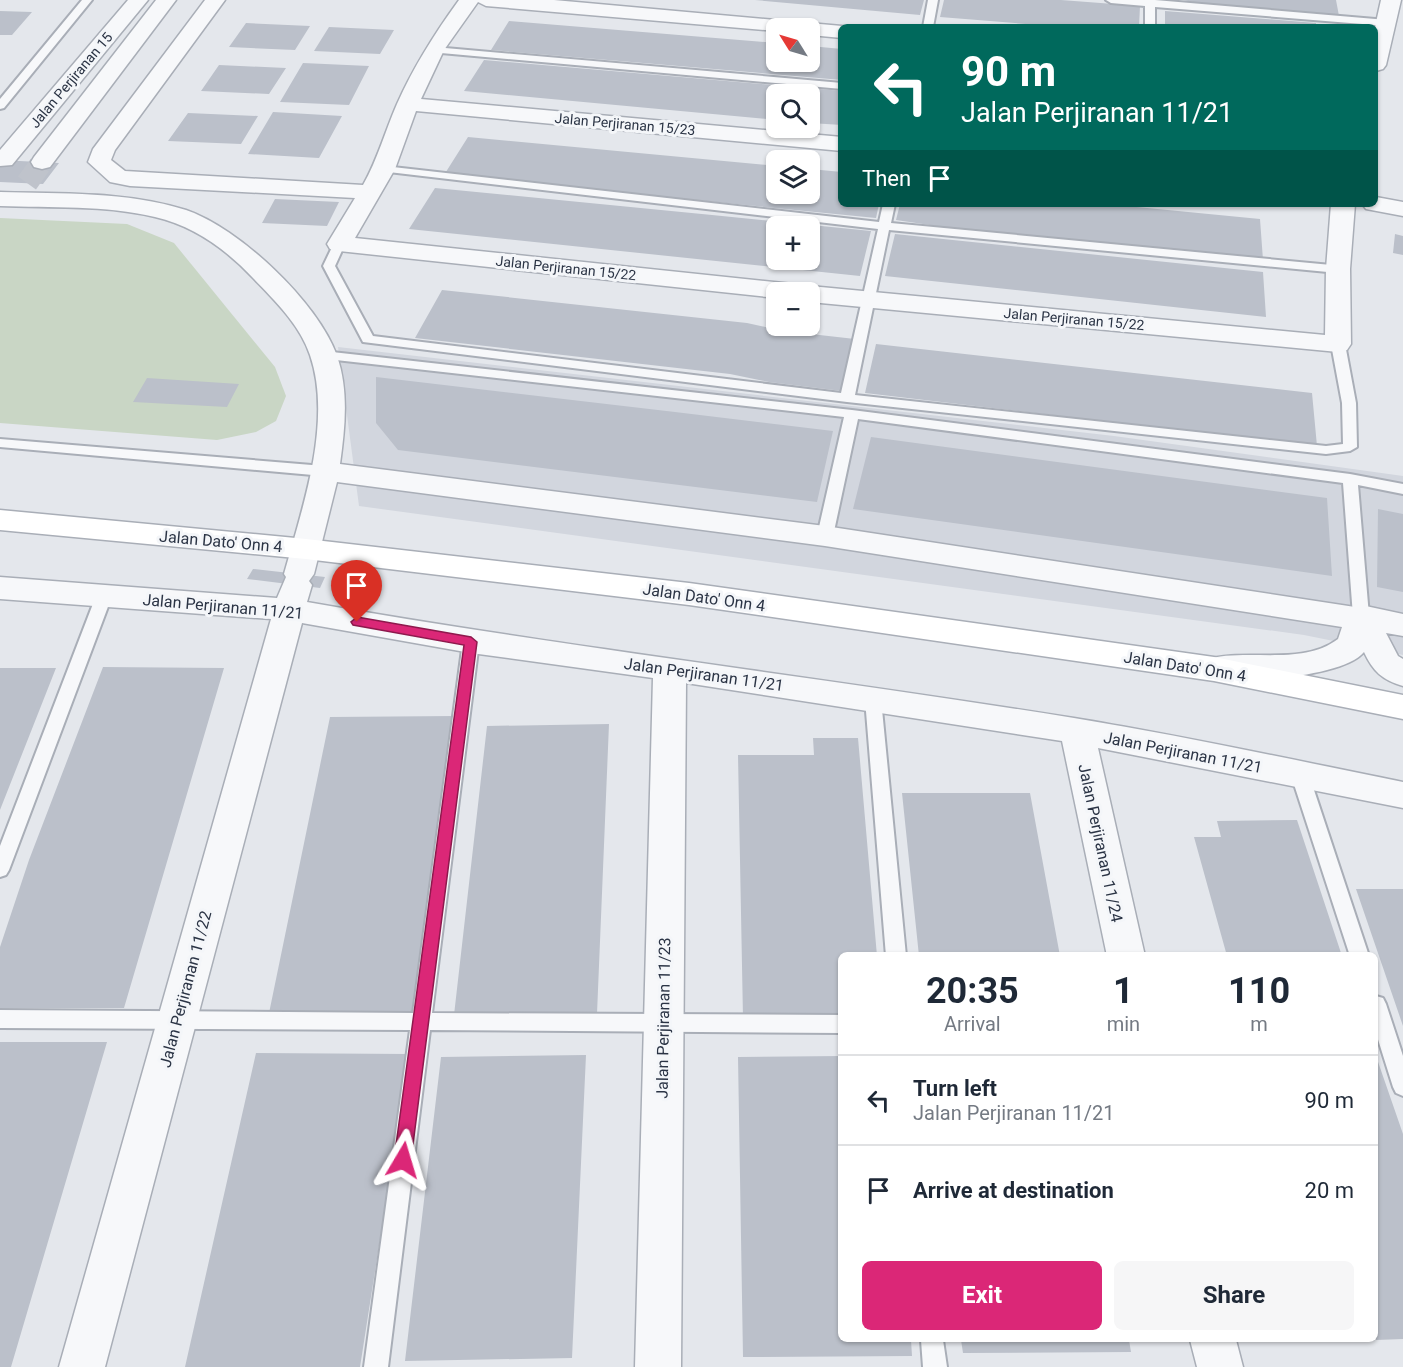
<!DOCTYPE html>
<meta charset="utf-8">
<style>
body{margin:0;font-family:Roboto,sans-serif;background:#f6f6f7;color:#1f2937;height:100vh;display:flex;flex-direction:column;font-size:22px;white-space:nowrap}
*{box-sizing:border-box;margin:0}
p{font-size:20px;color:#747a83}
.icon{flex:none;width:33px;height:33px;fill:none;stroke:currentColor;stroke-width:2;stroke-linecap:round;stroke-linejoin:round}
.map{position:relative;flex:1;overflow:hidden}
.panel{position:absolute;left:838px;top:952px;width:540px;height:390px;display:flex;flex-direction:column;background:#fff;border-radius:9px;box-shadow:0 2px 4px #0004}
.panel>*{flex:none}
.guide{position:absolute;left:838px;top:24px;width:540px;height:183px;border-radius:9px;box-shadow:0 2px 4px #0004;background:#00695c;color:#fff;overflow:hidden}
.needle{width:39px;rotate:307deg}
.fabs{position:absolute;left:766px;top:18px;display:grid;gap:12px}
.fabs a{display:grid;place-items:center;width:54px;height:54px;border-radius:9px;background:#fff;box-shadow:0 2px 4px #0004;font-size:30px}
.pin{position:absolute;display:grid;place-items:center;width:51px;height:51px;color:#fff;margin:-62px -26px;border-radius:50% 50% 50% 0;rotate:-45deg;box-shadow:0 0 6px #0007}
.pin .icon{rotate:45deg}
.me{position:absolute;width:66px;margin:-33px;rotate:7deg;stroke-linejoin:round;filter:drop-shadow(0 0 4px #0008)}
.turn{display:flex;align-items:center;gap:21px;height:126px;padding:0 24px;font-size:27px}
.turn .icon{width:78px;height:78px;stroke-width:2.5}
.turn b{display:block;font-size:42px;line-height:51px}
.then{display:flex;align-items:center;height:57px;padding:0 24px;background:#0003;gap:12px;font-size:22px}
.eta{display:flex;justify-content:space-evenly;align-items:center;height:102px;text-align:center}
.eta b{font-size:36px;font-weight:700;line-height:42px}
.button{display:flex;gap:12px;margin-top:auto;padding:12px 24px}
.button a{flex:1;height:69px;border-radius:9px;background:#db2777;color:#fff;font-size:24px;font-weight:700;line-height:69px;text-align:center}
.button a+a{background:#f6f6f7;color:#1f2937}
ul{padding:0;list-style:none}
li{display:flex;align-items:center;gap:18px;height:90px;padding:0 24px;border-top:2px solid #e0e1e3}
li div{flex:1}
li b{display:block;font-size:22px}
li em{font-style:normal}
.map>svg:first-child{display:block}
.built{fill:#d2d6de}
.green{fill:#c9d6c5}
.building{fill:#bbc0ca;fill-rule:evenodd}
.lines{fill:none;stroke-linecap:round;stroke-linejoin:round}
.minor-tunnel{stroke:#bfc3cb;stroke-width:22;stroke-dasharray:22 11;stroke-linecap:butt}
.service-casing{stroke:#a9aeb7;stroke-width:4}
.minor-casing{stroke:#a9aeb7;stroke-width:3}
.secondary-casing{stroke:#a9aeb7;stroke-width:3}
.service{fill:#f7f8fa;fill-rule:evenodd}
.minor{fill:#f7f8fa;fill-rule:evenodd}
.secondary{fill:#fff;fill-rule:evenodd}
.route{fill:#db2777;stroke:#8e194d;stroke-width:1.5}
.labels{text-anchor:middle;stroke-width:6;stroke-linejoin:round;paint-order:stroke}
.far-street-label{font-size:14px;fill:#2b3445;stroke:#f4f6f9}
.street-label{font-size:16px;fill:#2b3445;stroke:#f4f6f9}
</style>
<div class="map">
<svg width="1403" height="1367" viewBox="0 0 1403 1367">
<rect width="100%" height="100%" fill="#e4e7ec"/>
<path class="built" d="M338,347L1114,436L1403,476V655L1304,635L359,506Z"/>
<path class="green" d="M0,218L127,224L174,243L275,367L286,396L276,421L256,432L217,440L0,423Z"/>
<path class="building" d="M755,0H924L920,15Z
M944,0H1061L1140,6L1139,27H1063L940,17Z
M1183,0H1336L1339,16L1214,6Z
M0,11L32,12L12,35H0Z
M1165,11L1316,23V27H1165Z
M509,21L777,43V62H810V46L842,49V80L491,50Z
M246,23L310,26L295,50L229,47Z
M329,27L394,30L380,54L314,51Z
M484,60L842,91V125L810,123V94H777V120L464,91Z
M303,63L369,66L349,105L280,102Z
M219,65L286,68L269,94L201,91Z
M273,112L342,116L319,158L248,154Z
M188,113L258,116L241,144L168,141Z
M468,137L777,166V194H810V169L842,172V204H879L876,218L444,175Z
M0,160L59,163L43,184L0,182Z
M435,188L712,215L871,231L860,276L409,229ZM777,226H810V260H777Z
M275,199L339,202L327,226L262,223Z
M900,204H1106L1260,219L1263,260L957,229L896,220Z
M895,234L1263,272L1266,317L885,276Z
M1395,234L1403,236V255L1393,253Z
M442,290L747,323L784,331L855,339L842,391L769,382L730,374L415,338Z
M876,344L1312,393L1317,446L865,393Z
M376,377L675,412L833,431L817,502L398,450L376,423Z
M147,378L239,384L227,407L133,402Z
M871,437L1327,498L1332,576L853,509Z
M1378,509L1403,514V592L1377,587Z
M253,569L325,577L320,588L247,579Z
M103,667L224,668L124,1008H0V947L29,860Z
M0,668H56L0,810Z
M455,716L416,1017L268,1018L330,717Z
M609,724L597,1014L454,1015L487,726Z
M813,738H858L877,956H842V1017L743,1018L738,755H814Z
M902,793H1030L1060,956H919Z
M1297,820L1342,956H1227L1194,837H1221L1217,821Z
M1356,889H1403V1026Z
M0,1042H107L11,1367H0Z
M256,1053L409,1054L360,1367H185Z
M586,1055L572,1358L405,1361L441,1057Z
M842,1056V1340H911L912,1356L743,1357L738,1057Z
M1376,1056L1403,1134V1339L1376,1340Z
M961,1340H1129L1131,1352L963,1353Z"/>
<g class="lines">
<path class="minor-tunnel" d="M27,183L42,162"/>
<defs>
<path id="service" d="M82,0H92L4,108L0,109V99Z
M928,0H938L933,27H923Z
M1106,0H1155L1387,20L1392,23L1387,26L1155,7V27H1145V6L1111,3Z
M434,47L842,83V89L430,52L429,50Z
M384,166L879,222L883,204H895L891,223L1342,266L1344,269L1342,272L1338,273L889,230L855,395L1326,446L1343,444L1342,403L1331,344L1338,340L1345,344L1356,403L1357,447L1350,451L1326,454L847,402L363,342L323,266L335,241L339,240L345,244L335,266L373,336L841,393L878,229L380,171L378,169Z
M323,351L852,410L1350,474L1403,484V494L1358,485L1369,616L1367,620H1355L1353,616L1343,483L858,419L833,536L825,541L817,536L844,417L318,358L316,355Z
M0,439L324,466L331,471L324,476L0,447Z
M104,591L110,592L112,596L9,870L6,875L0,877V846L96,596L98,592Z
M471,636L477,638L479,642L432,1013L842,1015V1033L430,1030L388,1367H364L410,1030L0,1028V1010L413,1013L463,642L465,638Z
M873,693L879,695L881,699L906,956H886L865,699L867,695Z
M1300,768L1306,770L1309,775L1369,956H1350L1291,775L1294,770Z
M1376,996L1383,998L1386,1004L1403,1056V1096L1396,1093L1393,1087L1376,1033Z
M921,1340H943L947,1367H923Z"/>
<path id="minor" d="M128,0H148L12,165L0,166V150Z
M156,0H176L50,167L42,169L34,167L31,162L34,157Z
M205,0H225L115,150L111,160L125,171L363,185C378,159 385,131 397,104C414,66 435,33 459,0H554L842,26L846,27H842V38L810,35V28H777V31L486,6L478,2L444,50L421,99L842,137V151L416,111L395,169L355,238L793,284L803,288L810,286L1325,335L1326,269L1331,204H1355L1350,269L1351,344L1347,350L1338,352L810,302V292H777V298L339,251L330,249L327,244L355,198L130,186L110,182L88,162L93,149Z
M1381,0H1401L1386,65L1383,69L1376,71L1375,27Z
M0,192C62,194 126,191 186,210C239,228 318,302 337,356C349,391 345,428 340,464L825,526L1355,607L1361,605L1403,614V636L1386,633L1398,656L1403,659V686C1382,680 1373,671 1364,652C1343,678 1235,685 1204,676L1200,668L1204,660C1246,647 1301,667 1338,639L1342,627L825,546L337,482L314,574L309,581L312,585L307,602C562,647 819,677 1074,718C1184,736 1294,760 1403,782V808L1098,748L1145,956H1107L1062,741L686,683L681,1367H635L653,678L471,653L302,623L105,1367H59L271,619L0,599V577L277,598L286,577L284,574C302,509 333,422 310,355C300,325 275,301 254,279C227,250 194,226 155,217C105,205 51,208 0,206Z
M1376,197L1403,202V216L1366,209L1362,204H1376Z
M1190,1340H1236L1243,1367H1197Z"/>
<path id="secondary" d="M0,510L306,539L689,583L1214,657L1403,695V719L1214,681L689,605L306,559L0,530Z"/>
</defs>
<use href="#service" class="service-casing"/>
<use href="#minor" class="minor-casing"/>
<use href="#secondary" class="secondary-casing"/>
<use href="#service" class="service"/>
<use href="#minor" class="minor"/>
<use href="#secondary" class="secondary"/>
</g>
<path class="route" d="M357,617L471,637L477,642L411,1160L409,1166L403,1168L396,1166L394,1160L464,645L353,625L351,622Z"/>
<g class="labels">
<g class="far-street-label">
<text transform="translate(71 80) rotate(-50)" y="5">Jalan Perjiranan 15</text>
<text transform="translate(625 124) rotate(5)" y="5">Jalan Perjiranan 15/23</text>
<text transform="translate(566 268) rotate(6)" y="5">Jalan Perjiranan 15/22</text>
<text transform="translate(1074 319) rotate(5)" y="5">Jalan Perjiranan 15/22</text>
</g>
<g class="street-label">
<text transform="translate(221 541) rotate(5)" y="6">Jalan Dato' Onn 4</text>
<text transform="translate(704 597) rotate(8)" y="6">Jalan Dato' Onn 4</text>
<text transform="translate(223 606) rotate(5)" y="6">Jalan Perjiranan 11/21</text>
<text transform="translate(1185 666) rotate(9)" y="6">Jalan Dato' Onn 4</text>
<text transform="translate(704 674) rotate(8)" y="6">Jalan Perjiranan 11/21</text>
<text transform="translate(1183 752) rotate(11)" y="6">Jalan Perjiranan 11/21</text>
<text transform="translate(1101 843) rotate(78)" y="6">Jalan Perjiranan 11/24</text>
<text transform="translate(185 989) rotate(-75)" y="6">Jalan Perjiranan 11/22</text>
<text transform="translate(663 1018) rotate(-89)" y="6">Jalan Perjiranan 11/23</text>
</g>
</g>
</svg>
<div class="fabs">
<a><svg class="needle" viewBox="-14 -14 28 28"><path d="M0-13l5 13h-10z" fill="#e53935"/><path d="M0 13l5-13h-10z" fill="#747a83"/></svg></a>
<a><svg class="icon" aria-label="search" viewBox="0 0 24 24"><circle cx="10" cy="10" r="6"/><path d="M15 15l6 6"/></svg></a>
<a><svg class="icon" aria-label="layers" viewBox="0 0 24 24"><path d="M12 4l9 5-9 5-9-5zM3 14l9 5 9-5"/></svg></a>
<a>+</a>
<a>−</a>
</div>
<div class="pin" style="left:357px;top:622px;background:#d93025"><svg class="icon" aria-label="arrive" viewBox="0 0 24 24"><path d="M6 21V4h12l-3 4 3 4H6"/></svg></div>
<svg class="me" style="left:403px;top:1160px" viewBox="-20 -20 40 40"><path d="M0-17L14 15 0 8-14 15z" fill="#db2777" stroke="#fff" stroke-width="4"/></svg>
<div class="guide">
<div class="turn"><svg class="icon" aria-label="left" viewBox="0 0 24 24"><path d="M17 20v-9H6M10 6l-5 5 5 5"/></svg><div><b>90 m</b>Jalan Perjiranan 11/21</div></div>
<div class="then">Then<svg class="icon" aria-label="arrive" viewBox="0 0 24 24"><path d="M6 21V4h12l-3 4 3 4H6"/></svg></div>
</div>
<section class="panel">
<div class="eta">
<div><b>20:35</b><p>Arrival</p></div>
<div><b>1</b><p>min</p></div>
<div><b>110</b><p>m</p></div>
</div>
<ul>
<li><svg class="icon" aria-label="left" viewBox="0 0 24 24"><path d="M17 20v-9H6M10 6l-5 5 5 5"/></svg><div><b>Turn left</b><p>Jalan Perjiranan 11/21</p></div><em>90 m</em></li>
<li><svg class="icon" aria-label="arrive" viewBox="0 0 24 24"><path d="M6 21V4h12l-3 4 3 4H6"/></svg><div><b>Arrive at destination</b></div><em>20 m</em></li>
</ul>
<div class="button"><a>Exit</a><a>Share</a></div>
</section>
</div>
